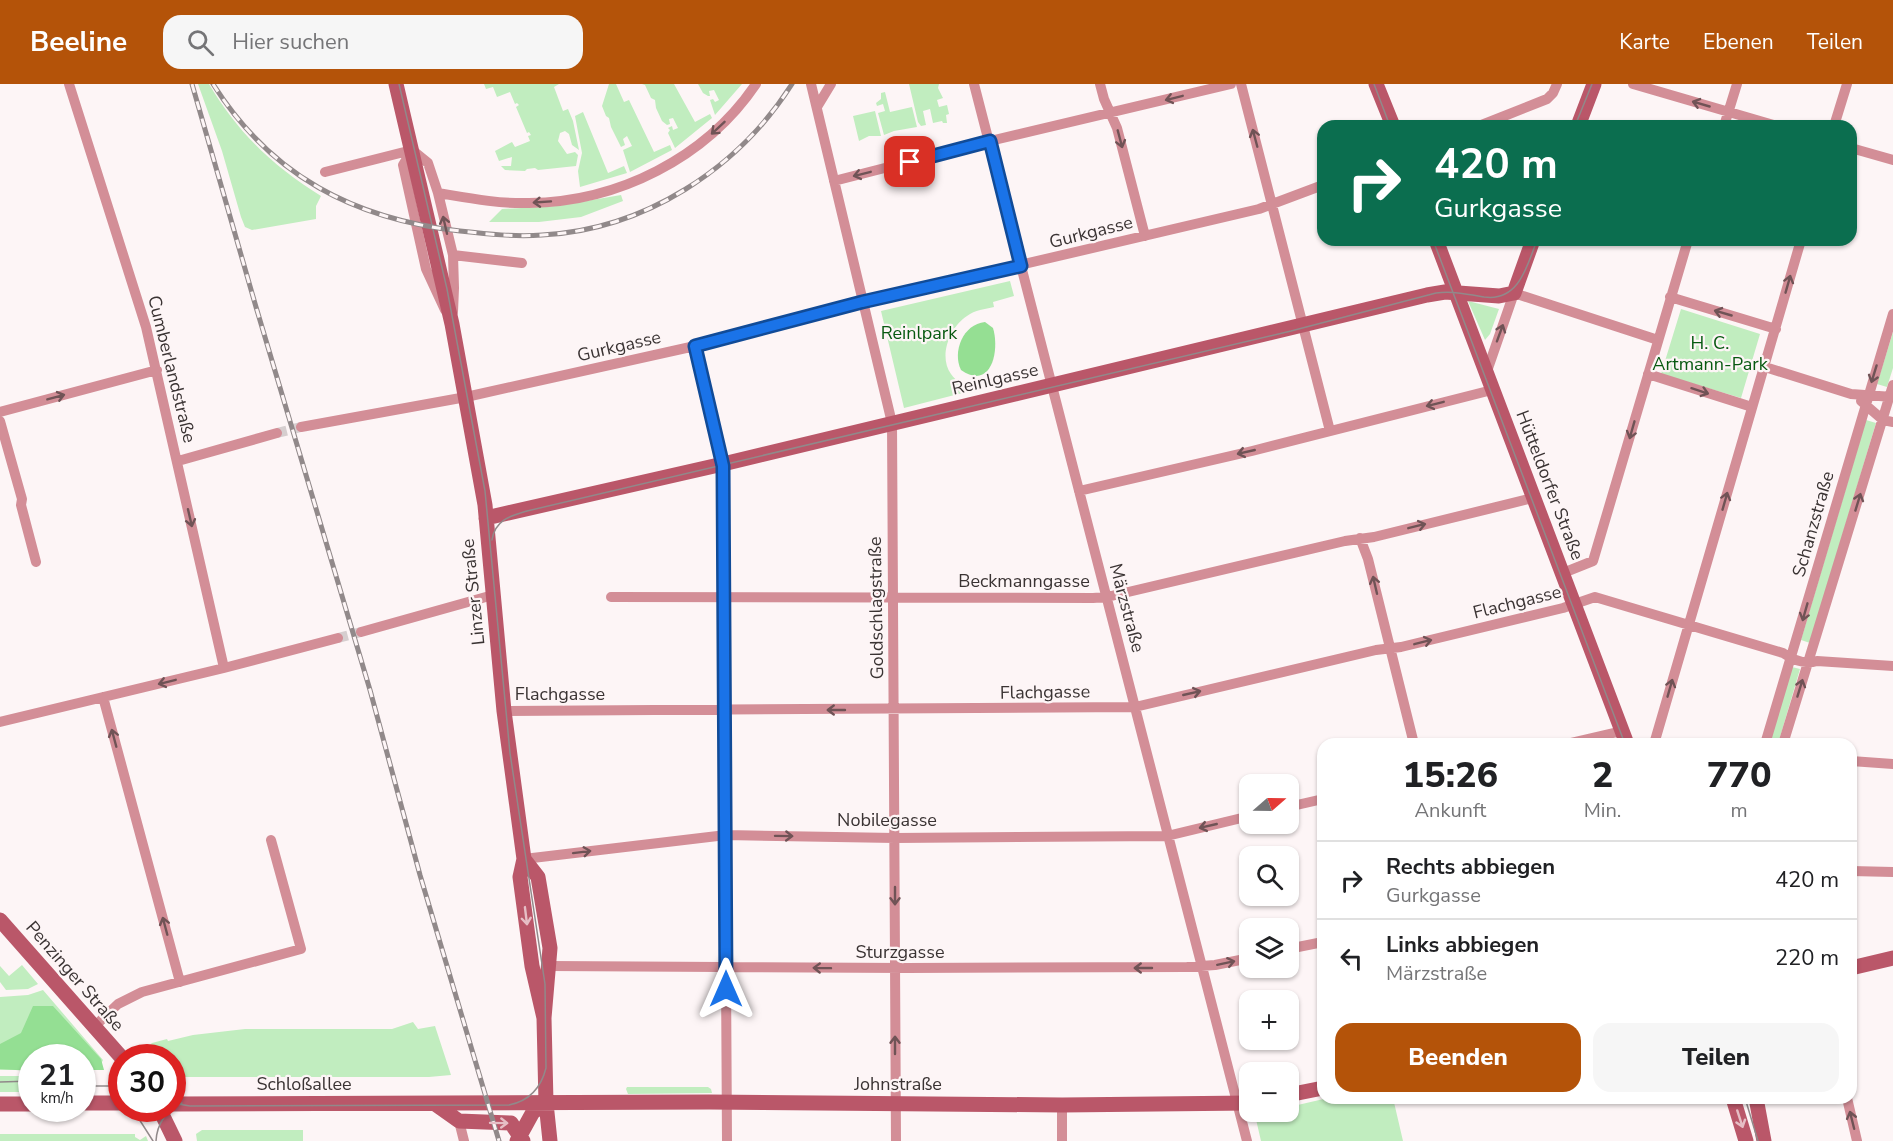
<!DOCTYPE html>
<html lang="de">
<meta charset="utf-8">
<style>
body{margin:0;font-family:"Nunito Sans",sans-serif;background:#f6f6f6;color:#202124;height:100vh;display:flex;flex-direction:column;font-size:22px;white-space:nowrap}
*{box-sizing:border-box;margin:0}
p{font-size:20px;color:#757577}
.icon{flex:none;width:33px;height:33px;fill:none;stroke:currentColor;stroke-width:2;stroke-linecap:round;stroke-linejoin:round}
.map{position:relative;flex:1;overflow:hidden}
.details{position:absolute;left:1317px;top:654px;width:540px;height:366px;display:flex;flex-direction:column;background:#fff;border-radius:18px;box-shadow:0 2px 4px #0004}
.details>*{flex:none}
.top-card{position:absolute;left:1317px;top:36px;width:540px;height:126px;border-radius:18px;box-shadow:0 2px 4px #0004;background:#0b6e4f;color:#fff;overflow:hidden}
.needle{width:39px;rotate:70deg}
.controls{position:absolute;left:1239px;top:690px;display:grid;gap:12px}
.controls a{display:grid;place-items:center;width:60px;height:60px;border-radius:12px;background:#fff;box-shadow:0 2px 4px #0004;font-size:30px}
.speed{position:absolute;left:18px;top:960px;display:flex;gap:12px;font-size:30px;font-weight:700;text-align:center}
.speed>*{display:grid;place-content:center;width:78px;height:78px;border-radius:50%;background:#fff;box-shadow:0 2px 4px #0004;line-height:1}
.speed small{font-size:15px;font-weight:400}
.speed .limit{border:9px solid #d22;background:#fff;color:#111}
.pin{position:absolute;display:grid;place-items:center;width:51px;height:51px;color:#fff;margin:-26px;border-radius:12px;box-shadow:0 3px 9px #0006}
.me{position:absolute;width:66px;margin:-33px;rotate:0deg;stroke-linejoin:round;filter:drop-shadow(0 0 4px #0008)}
.turn{display:flex;align-items:center;gap:21px;height:126px;padding:0 18px;font-size:27px}
.turn .icon{width:78px;height:78px;stroke-width:2.5}
.turn b{display:block;font-size:42px;line-height:51px}
.eta{display:flex;justify-content:space-evenly;align-items:center;height:102px;text-align:center}
.eta b{font-size:36px;font-weight:800;line-height:42px}
.button{display:flex;gap:12px;margin-top:auto;padding:12px 18px}
.button a{flex:1;height:69px;border-radius:18px;background:#b45309;color:#fff;font-size:24px;font-weight:800;line-height:69px;text-align:center}
.button a+a{background:#f6f6f6;color:#202124}
ul{padding:0;list-style:none}
li{display:flex;align-items:center;gap:18px;height:78px;padding:0 18px;border-top:2px solid #e0e0e0}
li div{flex:1}
li b{display:block;font-size:22px}
li em{font-style:normal}
header{display:flex;align-items:center;gap:36px;box-sizing:border-box;height:84px;padding:0 30px;background:#b45309;color:#fff}
header strong{font-size:28px}
nav{display:flex;gap:33px;margin-inline-start:auto;font-size:21px}
.search{width:420px;height:54px;background:#f6f6f6;display:flex;align-items:center;gap:15px;box-sizing:border-box;padding:0 21px;border-radius:18px;color:#757577;font-size:22px}
.map>svg:first-child{display:block}
.green{fill:#c1edbf}
.forest{fill:#94df93}
.water{fill:#95df93}
.lines{fill:none;stroke-linecap:round;stroke-linejoin:round}
.street-tunnel{stroke:#d6cecf;stroke-width:10;stroke-dasharray:10 5;stroke-linecap:butt}
.street{stroke:#d38e97;stroke-width:10}
.secondary{stroke:#ba5769;stroke-width:15}
.tram{stroke:#91898a;stroke-width:1.5}
.rail-casing{stroke:#91898a;stroke-width:5}
.rail{stroke:#fdf5f6;stroke-width:3;stroke-dasharray:9;stroke-linecap:butt}
.oneway{stroke:#705356}
.oneway2{stroke:#e6bec5}
.route-casing{stroke:#114b97;stroke-width:15}
.route{stroke:#1a73e8;stroke-width:10}
.labels{text-anchor:middle;stroke-width:4.5;stroke-linejoin:round;paint-order:stroke}
.street-label{font-size:18px;fill:#3a3333;stroke:#fdf5f6}
.park-label{font-size:18px;fill:#075910;stroke:#fdf5f6}
</style>
<header>
<strong>Beeline</strong>
<div class="search"><svg class="icon" aria-label="search" viewBox="0 0 24 24"><circle cx="10" cy="10" r="6"/><path d="M15 15l6 6"/></svg>Hier suchen</div>
<nav><a>Karte</a><a>Ebenen</a><a>Teilen</a></nav>
</header>
<div class="map">
<svg width="1893" height="1057" viewBox="0 0 1893 1057">
<rect width="100%" height="100%" fill="#fdf5f6"/>
<path class="green" d="M198,0H209C237,48 274,83 321,112L316,122V135L252,146L245,143L241,133L222,67Z
M484,0H559L554,3L563,27L568,25L573,37L579,66L572,61L569,50L565,47L560,49L558,57L567,70L575,68L578,71L576,82L538,86L535,84L527,85L525,87L505,86L501,82H511L512,73L499,77L495,67L512,58L515,63L530,57L528,52L531,51L529,48L527,49L516,23L519,21L517,19L515,20L510,8L497,13L493,3L486,5Z
M609,0H616L624,18L629,16L654,68L670,61L672,66L630,88L623,66L632,62L627,52L623,55L625,61L621,63L611,43L609,34L606,32L602,22Z
M642,0H674L695,38L710,30L712,34L675,64L668,49L670,46L668,44L672,42L673,46L678,44L673,34L669,35L670,40L667,41L662,37L656,24L655,16L651,14L645,1Z
M698,0H742L715,31L710,16L713,15L715,18L719,16L714,6L709,7L710,12H708L703,9Z
M909,0H939L938,4L943,14L937,16L939,23L947,21L949,30L946,31L947,39H943L942,37L933,39L930,25L923,27L926,41L921,42L918,38Z
M885,8L890,28L912,23L917,43L894,47L884,51L878,29L885,27L883,20L877,22L876,19L881,15V9Z
M875,27L881,52H869L859,57L853,32Z
M583,28L608,89L624,82L627,89L580,103L578,87L582,69L575,32Z
M621,111L623,117L581,133L539,138H489L502,125L557,122Z
M1010,197L1014,212L993,218L994,223C985,225 975,226 967,232C950,243 938,272 951,290C956,298 966,302 974,306L904,324L881,227Z
M1468,217L1499,225L1490,250L1485,256Z
M1681,225L1760,250L1741,314L1661,290Z
M1893,248V284L1887,303L1877,300Z
M1866,336L1876,339L1810,559L1801,556Z
M1792,583L1800,585L1778,660H1769Z
M22,881L38,900L28,905L6,906L0,898V882L9,892Z
M43,906L103,976L98,986H83L82,974H32L31,986H0V913L28,911Z
M413,938L418,945L435,942L451,991L429,993H173L172,974L141,973L139,971L152,959L167,955L168,957L193,951L245,945H392Z
M0,992H31V996H29V1008H0Z
M627,1003H708L711,1005L712,1009L628,1010L626,1005Z
M1328,1014H1393L1403,1057H1261L1255,1031L1268,1028H1288L1289,1023Z
M202,1046H303V1057H197L196,1050Z
M0,1050H135V1053L140,1056L146,1052L148,1057H0Z"/>
<path class="forest" d="M33,922H53L101,975L104,986H83L82,974H32L31,987L0,985V960L21,949Z"/>
<path class="water" d="M985,238L993,244C1000,267 991,307 961,286C952,268 963,240 985,238Z"/>
<g class="lines">
<path class="street-tunnel" d="M277,349L301,343
M338,554L361,548"/>
<path class="street" d="M69,0L146,243L224,584
M811,0L892,339L896,1057
M974,0L1247,1057
M1100,0L1104,15L1117,44L1145,152
M1241,0L1330,347
M1633,0L1777,42
M817,23L831,0
M1479,42L1547,15L1553,9L1557,0
M1724,42L1737,0
M1834,42L1847,0
M1851,64L1893,76
M412,66L428,79L438,109L453,171L454,204L453,228
M412,66L403,81L426,185L445,226
M325,88L412,66
M834,97L990,57L1231,0
M438,109C468,114 499,120 529,119C618,118 706,74 756,0
M453,171L522,179
M1670,213L1776,245
M695,262L723,380L727,1057
M1765,283L1851,310L1893,313
M1486,290L1514,209L1658,256
M1648,290L1752,323
M1861,317L1883,336L1893,338
M0,328L157,286
M0,337L22,415L21,421L36,478
M301,343L466,313L695,262L862,218L1259,125L1323,101
M178,377L277,349
M1079,407L1252,367L1492,306
M1360,454L1368,475L1414,660
M1563,489L1593,477L1688,156
M611,513L1093,514L1107,513L1345,457L1374,453L1533,414
M361,548L493,511
M103,613L180,898
M504,627L1135,623L1376,566L1401,563L1563,524L1595,513L1783,569C1793,576 1804,581 1817,577L1893,582
M0,638L224,584L338,554
M1566,660L1622,647
M1654,660L1801,156
M1765,660L1893,230
M1783,660L1893,301
M1851,677L1893,680
M1288,723L1323,715
M524,775L726,751L895,754L1167,752L1250,732
M1851,787L1893,788
M1288,865L1323,858
M550,882L906,884L1187,883L1215,881L1250,874
M94,943L118,920L142,908L301,865L271,756
M1847,1014L1857,1057
M459,1037L464,1057
M1062,1057V1021"/>
<path class="secondary" d="M396,0L452,240L485,421L504,627L524,775L520,793L532,882L544,934
M1376,0L1393,42
M1578,42L1594,0
M1436,156L1627,660
M486,434L723,380L1427,211L1445,208L1499,212L1514,209L1533,156
M524,775L538,793L550,864L544,934L546,1019L550,1057
M0,836L122,974
M1851,884L1893,874
M1288,1011L1323,1004
M1733,1014L1746,1057
M1756,1014L1764,1057
M82,1019H122
M0,1020H32
M172,1020L709,1018L1062,1021L1250,1019
M435,1020L459,1037L511,1039L523,1057
M159,1024L175,1057
M517,1057L533,1028L546,1019"/>
<path class="tram" d="M1374,0L1390,42
M1575,42L1592,0
M1433,156L1625,660
M492,456C495,436 510,432 527,427L1291,247L1436,209C1453,207 1467,210 1484,213C1519,218 1527,182 1537,156
M0,998L32,997
M82,1002H122
M1745,1014L1758,1057
M172,1019L190,1022L509,1021C529,1017 541,1004 546,984L545,900L510,669L485,407L447,205L399,0
M132,1024L153,1057
M156,1057C157,1039 166,1027 182,1019"/>
<defs>
<path id="rail" d="M192,0L256,223L370,606L420,791L499,1057
M213,0C271,92 354,135 460,147C487,150 515,153 542,151C644,146 738,85 792,0"/>
</defs>
<use href="#rail" class="rail-casing"/>
<use href="#rail" class="rail"/>
</g>
<defs><path id="oneway-shaft" d="M-6 0H5M1.5-3L5.5 0L1.5 3" fill="none" stroke-width="1.6" stroke-linecap="round" stroke-linejoin="round" transform="scale(1.5)"/></defs>
<g class="oneway">
<use href="#oneway-shaft" transform="translate(1174 14) rotate(166)"/>
<use href="#oneway-shaft" transform="translate(1701 20) rotate(-164)"/>
<use href="#oneway-shaft" transform="translate(718 44) rotate(137)"/>
<use href="#oneway-shaft" transform="translate(1255 54) rotate(-105)"/>
<use href="#oneway-shaft" transform="translate(1120 55) rotate(75)"/>
<use href="#oneway-shaft" transform="translate(862 90) rotate(166)"/>
<use href="#oneway-shaft" transform="translate(542 118) rotate(176)"/>
<use href="#oneway-shaft" transform="translate(445 141) rotate(-103)"/>
<use href="#oneway-shaft" transform="translate(1788 200) rotate(-74)"/>
<use href="#oneway-shaft" transform="translate(1723 229) rotate(-164)"/>
<use href="#oneway-shaft" transform="translate(1500 249) rotate(-70)"/>
<use href="#oneway-shaft" transform="translate(1874 290) rotate(107)"/>
<use href="#oneway-shaft" transform="translate(1700 307) rotate(18)"/>
<use href="#oneway-shaft" transform="translate(56 313) rotate(-15)"/>
<use href="#oneway-shaft" transform="translate(1435 320) rotate(166)"/>
<use href="#oneway-shaft" transform="translate(1632 346) rotate(106)"/>
<use href="#oneway-shaft" transform="translate(1246 368) rotate(167)"/>
<use href="#oneway-shaft" transform="translate(1725 417) rotate(-74)"/>
<use href="#oneway-shaft" transform="translate(1858 418) rotate(-73)"/>
<use href="#oneway-shaft" transform="translate(190 434) rotate(77)"/>
<use href="#oneway-shaft" transform="translate(1417 442) rotate(-14)"/>
<use href="#oneway-shaft" transform="translate(1375 501) rotate(-103)"/>
<use href="#oneway-shaft" transform="translate(1805 528) rotate(106)"/>
<use href="#oneway-shaft" transform="translate(1423 558) rotate(-14)"/>
<use href="#oneway-shaft" transform="translate(167 598) rotate(166)"/>
<use href="#oneway-shaft" transform="translate(1670 604) rotate(-74)"/>
<use href="#oneway-shaft" transform="translate(1800 604) rotate(-73)"/>
<use href="#oneway-shaft" transform="translate(1192 609) rotate(-13)"/>
<use href="#oneway-shaft" transform="translate(836 626) rotate(-180)"/>
<use href="#oneway-shaft" transform="translate(114 654) rotate(-105)"/>
<use href="#oneway-shaft" transform="translate(1208 742) rotate(167)"/>
<use href="#oneway-shaft" transform="translate(784 752) rotate(1)"/>
<use href="#oneway-shaft" transform="translate(582 768) rotate(-7)"/>
<use href="#oneway-shaft" transform="translate(895 812) rotate(90)"/>
<use href="#oneway-shaft" transform="translate(165 842) rotate(-105)"/>
<use href="#oneway-shaft" transform="translate(1226 879) rotate(-12)"/>
<use href="#oneway-shaft" transform="translate(822 884) rotate(-179)"/>
<use href="#oneway-shaft" transform="translate(1143 884) rotate(180)"/>
<use href="#oneway-shaft" transform="translate(895 961) rotate(-90)"/>
<use href="#oneway-shaft" transform="translate(1852 1036) rotate(-104)"/>
</g>
<g class="oneway2">
<use href="#oneway-shaft" transform="translate(526 832) rotate(83)"/>
<use href="#oneway-shaft" transform="translate(1740 1035) rotate(72)"/>
<use href="#oneway-shaft" transform="translate(499 1039) rotate(1)"/>
</g>
<g class="lines">
<defs>
<path id="route" d="M726,905L723,382L695,262L862,218L1021,182L990,57L910,78"/>
</defs>
<use href="#route" class="route-casing"/>
<use href="#route" class="route"/>
</g>
<g class="labels">
<g class="street-label">
<text transform="translate(1091 148) rotate(-14)" y="6">Gurkgasse</text>
<text transform="translate(619 262) rotate(-13)" y="6">Gurkgasse</text>
<text transform="translate(172 285) rotate(76)" y="6">Cumberlandstraße</text>
<text transform="translate(995 295) rotate(-13)" y="6">Reinlgasse</text>
<text transform="translate(1550 401) rotate(69)" y="6">Hütteldorfer Straße</text>
<text transform="translate(1813 440) rotate(-74)" y="6">Schanzstraße</text>
<text x="1024" y="503">Beckmanngasse</text>
<text transform="translate(473 508) rotate(-96)" y="6">Linzer Straße</text>
<text transform="translate(1517 518) rotate(-14)" y="6">Flachgasse</text>
<text transform="translate(876 524) rotate(-91)" y="6">Goldschlagstraße</text>
<text transform="translate(1127 524) rotate(75)" y="6">Märzstraße</text>
<text transform="translate(1045 608) rotate(-1)" y="6">Flachgasse</text>
<text x="560" y="616">Flachgasse</text>
<text x="887" y="742">Nobilegasse</text>
<text x="900" y="874">Sturzgasse</text>
<text transform="translate(75 892) rotate(49)" y="6">Penzinger Straße</text>
<text x="304" y="1006">Schloßallee</text>
<text x="898" y="1006">Johnstraße</text>
</g>
<g class="park-label">
<text x="919" y="255">Reinlpark</text>
<text x="1710" y="265">H. C.<tspan x="1710" dy="21">Artmann-Park</tspan></text>
</g>
</g>
</svg>
<div class="controls">
<a><svg class="needle" viewBox="-14 -14 28 28"><path d="M0-13l5 13h-10z" fill="#e53935"/><path d="M0 13l5-13h-10z" fill="#757577"/></svg></a>
<a><svg class="icon" aria-label="search" viewBox="0 0 24 24"><circle cx="10" cy="10" r="6"/><path d="M15 15l6 6"/></svg></a>
<a><svg class="icon" aria-label="layers" viewBox="0 0 24 24"><path d="M12 4l9 5-9 5-9-5zM3 14l9 5 9-5"/></svg></a>
<a>+</a>
<a>−</a>
</div>
<div class="speed"><div>21<small>km/h</small></div><div class="limit">30</div></div>
<div class="pin" style="left:910px;top:78px;background:#d93025"><svg class="icon" aria-label="arrive" viewBox="0 0 24 24"><path d="M6 21V4h12l-3 4 3 4H6"/></svg></div>
<svg class="me" style="left:726px;top:905px" viewBox="-20 -20 40 40"><path d="M0-17L14 15 0 8-14 15z" fill="#1a73e8" stroke="#fff" stroke-width="4"/></svg>
<div class="top-card">
<div class="turn"><svg class="icon" aria-label="right" viewBox="0 0 24 24"><path d="M7 20v-9h11M14 6l5 5-5 5"/></svg><div><b>420 m</b>Gurkgasse</div></div>
</div>
<section class="details">
<div class="eta">
<div><b>15:26</b><p>Ankunft</p></div>
<div><b>2</b><p>Min.</p></div>
<div><b>770</b><p>m</p></div>
</div>
<ul>
<li><svg class="icon" aria-label="right" viewBox="0 0 24 24"><path d="M7 20v-9h11M14 6l5 5-5 5"/></svg><div><b>Rechts abbiegen</b><p>Gurkgasse</p></div><em>420 m</em></li>
<li><svg class="icon" aria-label="left" viewBox="0 0 24 24"><path d="M17 20v-9H6M10 6l-5 5 5 5"/></svg><div><b>Links abbiegen</b><p>Märzstraße</p></div><em>220 m</em></li>
</ul>
<div class="button"><a>Beenden</a><a>Teilen</a></div>
</section>
</div>
